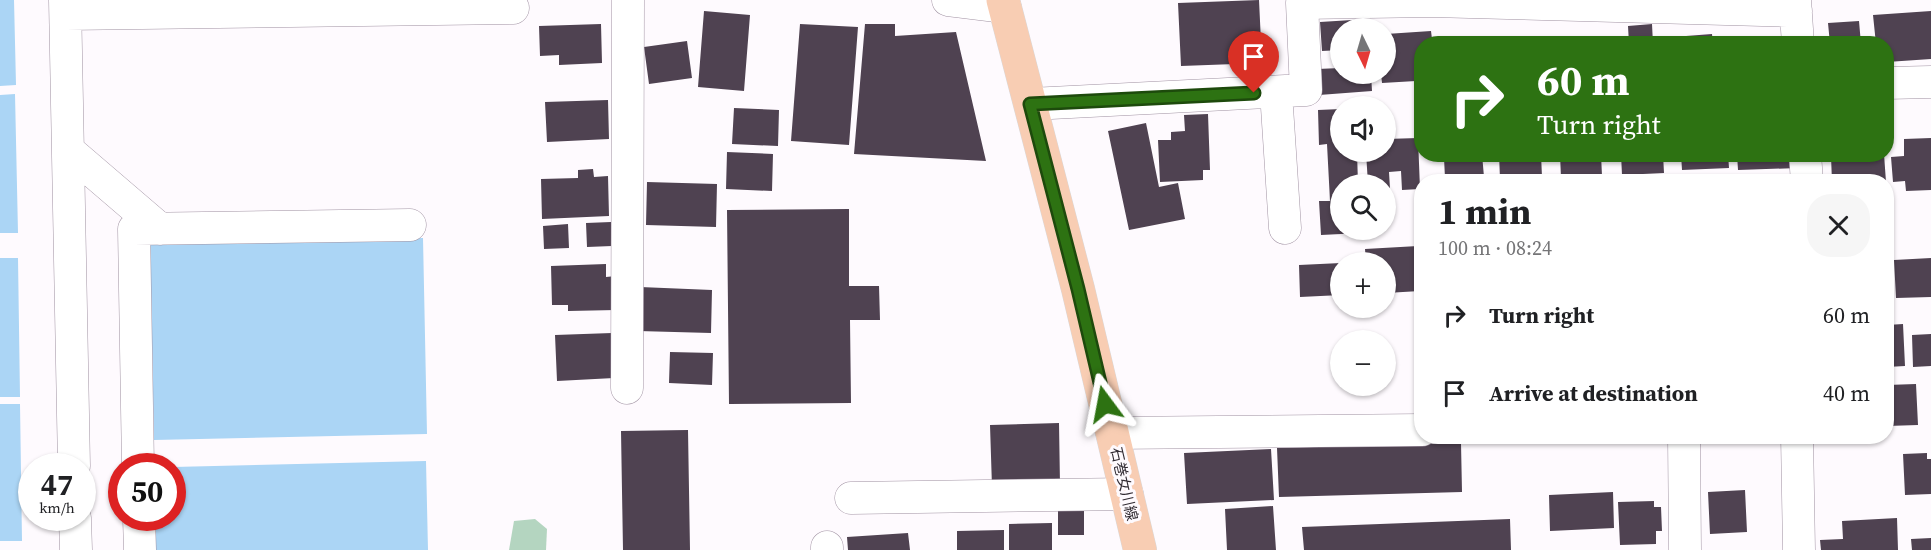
<!DOCTYPE html>
<meta charset="utf-8">
<style>
body{margin:0;font-family:"Source Serif 4","Noto Sans JP",serif;background:#f6f6f6;color:#202124;height:100vh;display:flex;flex-direction:column;font-size:22px;white-space:nowrap}
*{box-sizing:border-box;margin:0}
p{font-size:20px;color:#757577}
.icon{flex:none;width:33px;height:33px;fill:none;stroke:currentColor;stroke-width:2;stroke-linecap:round;stroke-linejoin:round}
.map{position:relative;flex:1;overflow:hidden}
.drawer{position:absolute;left:1414px;top:174px;width:480px;height:270px;display:flex;flex-direction:column;background:#fff;border-radius:24px;box-shadow:0 2px 4px #0004}
.drawer>*{flex:none}
.banner{position:absolute;left:1414px;top:36px;width:480px;height:126px;border-radius:24px;box-shadow:0 2px 4px #0004;background:#2d7212;color:#fff;overflow:hidden}
.needle{width:39px;rotate:175deg}
.fabs{position:absolute;left:1330px;top:18px;display:grid;gap:12px}
.fabs a{display:grid;place-items:center;width:66px;height:66px;border-radius:50%;background:#fff;box-shadow:0 2px 4px #0004;font-size:30px}
.speed{position:absolute;left:18px;top:453px;display:flex;gap:12px;font-size:30px;font-weight:700;text-align:center}
.speed>*{display:grid;place-content:center;width:78px;height:78px;border-radius:50%;background:#fff;box-shadow:0 2px 4px #0004;line-height:1}
.speed small{font-size:15px;font-weight:400}
.speed .limit{border:9px solid #d22;background:#fff;color:#111}
.pin{position:absolute;display:grid;place-items:center;width:51px;height:51px;color:#fff;margin:-62px -26px;border-radius:50% 50% 50% 0;rotate:-45deg;box-shadow:0 0 6px #0007}
.pin .icon{rotate:45deg}
.me{position:absolute;width:66px;margin:-33px;rotate:347deg;stroke-linejoin:round;filter:drop-shadow(0 0 4px #0008)}
.turn{display:flex;align-items:center;gap:21px;height:126px;padding:0 24px;font-size:27px}
.turn .icon{width:78px;height:78px;stroke-width:2.5}
.turn b{display:block;font-size:42px;line-height:51px}
.round{display:grid;place-items:center;flex:none;width:63px;height:63px;border-radius:24px;background:#f6f6f6}
.summary{display:flex;align-items:center;justify-content:space-between;height:102px;padding:0 24px}
h1{font-size:36px;font-weight:700;line-height:45px}
ul{padding:0;list-style:none}
li{display:flex;align-items:center;gap:18px;height:78px;padding:0 24px}
li div{flex:1}
li b{display:block;font-size:22px}
li em{font-style:normal}
.map>svg:first-child{display:block}
.green{fill:#b4d5c0}
.water{fill:#abd5f5}
.building{fill:#4f4251}
.lines{fill:none;stroke-linecap:round;stroke-linejoin:round}
.minor-casing{stroke:#a193a3;stroke-width:33}
.major-casing{stroke:#dad9da;stroke-width:34}
.minor{stroke:#fff;stroke-width:32}
.major{stroke:#f8cdb3;stroke-width:33}
.route-casing{stroke:#1d4a0c;stroke-width:15}
.route{stroke:#2d7212;stroke-width:10}
.labels{text-anchor:middle;stroke-width:6;stroke-linejoin:round;paint-order:stroke}
.street-label{font-size:15px;fill:#322c33;stroke:#fefafe}
</style>
<div class="map">
<svg width="1931" height="550" viewBox="0 0 1931 550">
<rect width="100%" height="100%" fill="#fefafe"/>
<path class="green" d="M535,519L547,529L546,550H509L514,521Z"/>
<path class="water" d="M0,0H14L16,85L0,86Z
M15,94L18,233H0V95Z
M423,238L427,434L154,440L150,244Z
M0,258H18L20,397H0Z
M0,404H20L22,541H0Z
M426,461L428,550H155L154,518H172L173,467Z"/>
<path class="building" d="M1259,0L1262,63L1181,66L1178,3Z
M704,11L750,15L744,91L698,87Z
M1931,11V59L1887,62V44H1876L1873,15Z
M1368,19L1369,28H1341V50L1322,51L1320,22Z
M1859,21L1861,44H1830L1828,23Z
M601,24L602,63L559,65V55L540,56L539,26Z
M800,24L858,27L849,145L791,141Z
M865,24H895V36L956,32L986,161L854,154Z
M1652,24L1653,44H1629L1628,26Z
M1431,31L1432,39L1452,38V44H1422V90L1417,91L1416,81L1382,83L1381,74H1386V34Z
M1712,34L1713,44H1674L1673,37Z
M1585,36V44H1536V40Z
M687,41L692,78L649,84L644,47Z
M1341,68V74H1371L1372,91L1319,95L1317,69Z
M608,100L609,139L547,142L545,102Z
M734,108L779,110L778,146L732,144Z
M1341,109V152H1357L1358,184H1341V230H1360L1361,233L1321,235L1319,201H1330L1327,144L1319,145L1318,110Z
M1208,114L1210,170H1203V180L1160,182L1158,140H1171V132L1185,131L1184,115Z
M1146,123L1159,187L1178,183L1185,219L1129,230L1108,131Z
M1418,138L1420,189L1402,190L1401,171L1389,172L1390,189H1386V184H1368L1366,152H1386V139Z
M1931,138V190L1906,191L1905,181L1893,182L1891,157L1904,156V139Z
M727,152L773,154L772,191L726,189Z
M1435,154H1482L1484,177L1445,178L1444,158H1435Z
M1499,154H1541L1542,177L1500,179Z
M1560,154H1601L1602,176L1561,178Z
M1621,154H1663L1664,173L1622,175Z
M1681,154H1728L1729,168L1682,170Z
M1737,154H1798V168L1738,170Z
M1856,154H1884L1886,182H1832L1831,156Z
M593,169L594,177L608,176L609,216L542,219L541,179L578,178V170Z
M647,182L717,184L716,227L646,225Z
M849,209V286H879L880,320H850L851,403L729,404L727,210Z
M611,222L612,246L587,247L586,223Z
M568,224L569,248L544,249L543,226Z
M1418,246L1420,291L1386,293V262H1366L1365,249Z
M1931,258V297L1896,298L1894,260Z
M1341,263V295L1300,297L1299,265Z
M606,264V277L616,276V310L568,311V305H552L551,266Z
M640,287L712,290L711,333L638,331Z
M1903,324L1905,366L1887,367V325Z
M612,333L614,378L557,381L555,335Z
M1931,334V366L1913,367L1912,335Z
M670,352L713,353L712,385L669,383Z
M1916,384L1918,425L1887,426V385Z
M1059,423L1060,485L992,487L990,425Z
M688,430L690,550H623L621,431Z
M1461,443L1462,492L1279,497L1277,448Z
M1271,449L1274,500L1187,504L1184,453Z
M1927,453V459H1931V494L1905,495L1903,454Z
M1745,490L1747,532L1710,534L1708,492Z
M1613,492L1614,528L1550,531L1549,495Z
M1654,501V507H1661L1662,531H1656V544L1620,545L1618,502Z
M1273,506L1276,550H1227L1225,509Z
M1058,508H1084V535H1058Z
M1897,518L1898,550H1821L1820,540L1843,539L1842,521Z
M1510,519L1511,550H1304L1302,527Z
M1052,523V550H1009V524Z
M1004,530V550H957V531Z
M908,533L910,550H848L847,537Z
M1931,538V550H1912L1911,539Z"/>
<g class="lines">
<defs>
<path id="minor" d="M65,0L74,466
M948,0L1005,7
M1795,0L1798,44
M66,14L513,8
M1887,83L1931,82
M1276,92L1285,228
M1031,104L1306,90L1302,3L1432,1L1796,11
M69,151L160,229
M1805,154L1807,182
M627,388L628,0
M1112,433L1422,430
M1684,436L1685,550
M1797,436L1799,550
M138,466L134,229L410,225
M851,498L1127,494
M75,518L76,550
M139,518L140,550
M827,547V550"/>
<path id="major" d="M1003,0L1078,289L1140,550"/>
</defs>
<use href="#minor" class="minor-casing"/>
<use href="#major" class="major-casing"/>
<use href="#minor" class="minor"/>
<use href="#major" class="major"/>
</g>
<g class="lines">
<defs>
<path id="route" d="M1105,404L1078,289L1030,104L1254,93"/>
</defs>
<use href="#route" class="route-casing"/>
<use href="#route" class="route"/>
</g>
<g class="labels">
<g class="street-label">
<text transform="translate(1124 484) rotate(77)" y="5">石巻女川線</text>
</g>
</g>
</svg>
<div class="fabs">
<a><svg class="needle" viewBox="-14 -14 28 28"><path d="M0-13l5 13h-10z" fill="#e53935"/><path d="M0 13l5-13h-10z" fill="#757577"/></svg></a>
<a><svg class="icon" aria-label="sound" viewBox="0 0 24 24"><path d="M4 9h4l5-4v14l-5-4H4zM17 9q2 3 0 6"/></svg></a>
<a><svg class="icon" aria-label="search" viewBox="0 0 24 24"><circle cx="10" cy="10" r="6"/><path d="M15 15l6 6"/></svg></a>
<a>+</a>
<a>−</a>
</div>
<div class="speed"><div>47<small>km/h</small></div><div class="limit">50</div></div>
<div class="pin" style="left:1254px;top:93px;background:#d93025"><svg class="icon" aria-label="arrive" viewBox="0 0 24 24"><path d="M6 21V4h12l-3 4 3 4H6"/></svg></div>
<svg class="me" style="left:1105px;top:404px" viewBox="-20 -20 40 40"><path d="M0-17L14 15 0 8-14 15z" fill="#2d7212" stroke="#fff" stroke-width="4"/></svg>
<div class="banner">
<div class="turn"><svg class="icon" aria-label="right" viewBox="0 0 24 24"><path d="M7 20v-9h11M14 6l5 5-5 5"/></svg><div><b>60 m</b>Turn right</div></div>
</div>
<section class="drawer">
<div class="summary"><div><h1>1 min</h1><p>100 m · 08:24</p></div><a class="round"><svg class="icon" aria-label="close" viewBox="0 0 24 24"><path d="M6 6l12 12M18 6L6 18"/></svg></a></div>
<ul>
<li><svg class="icon" aria-label="right" viewBox="0 0 24 24"><path d="M7 20v-9h11M14 6l5 5-5 5"/></svg><div><b>Turn right</b></div><em>60 m</em></li>
<li><svg class="icon" aria-label="arrive" viewBox="0 0 24 24"><path d="M6 21V4h12l-3 4 3 4H6"/></svg><div><b>Arrive at destination</b></div><em>40 m</em></li>
</ul>
</section>
</div>
